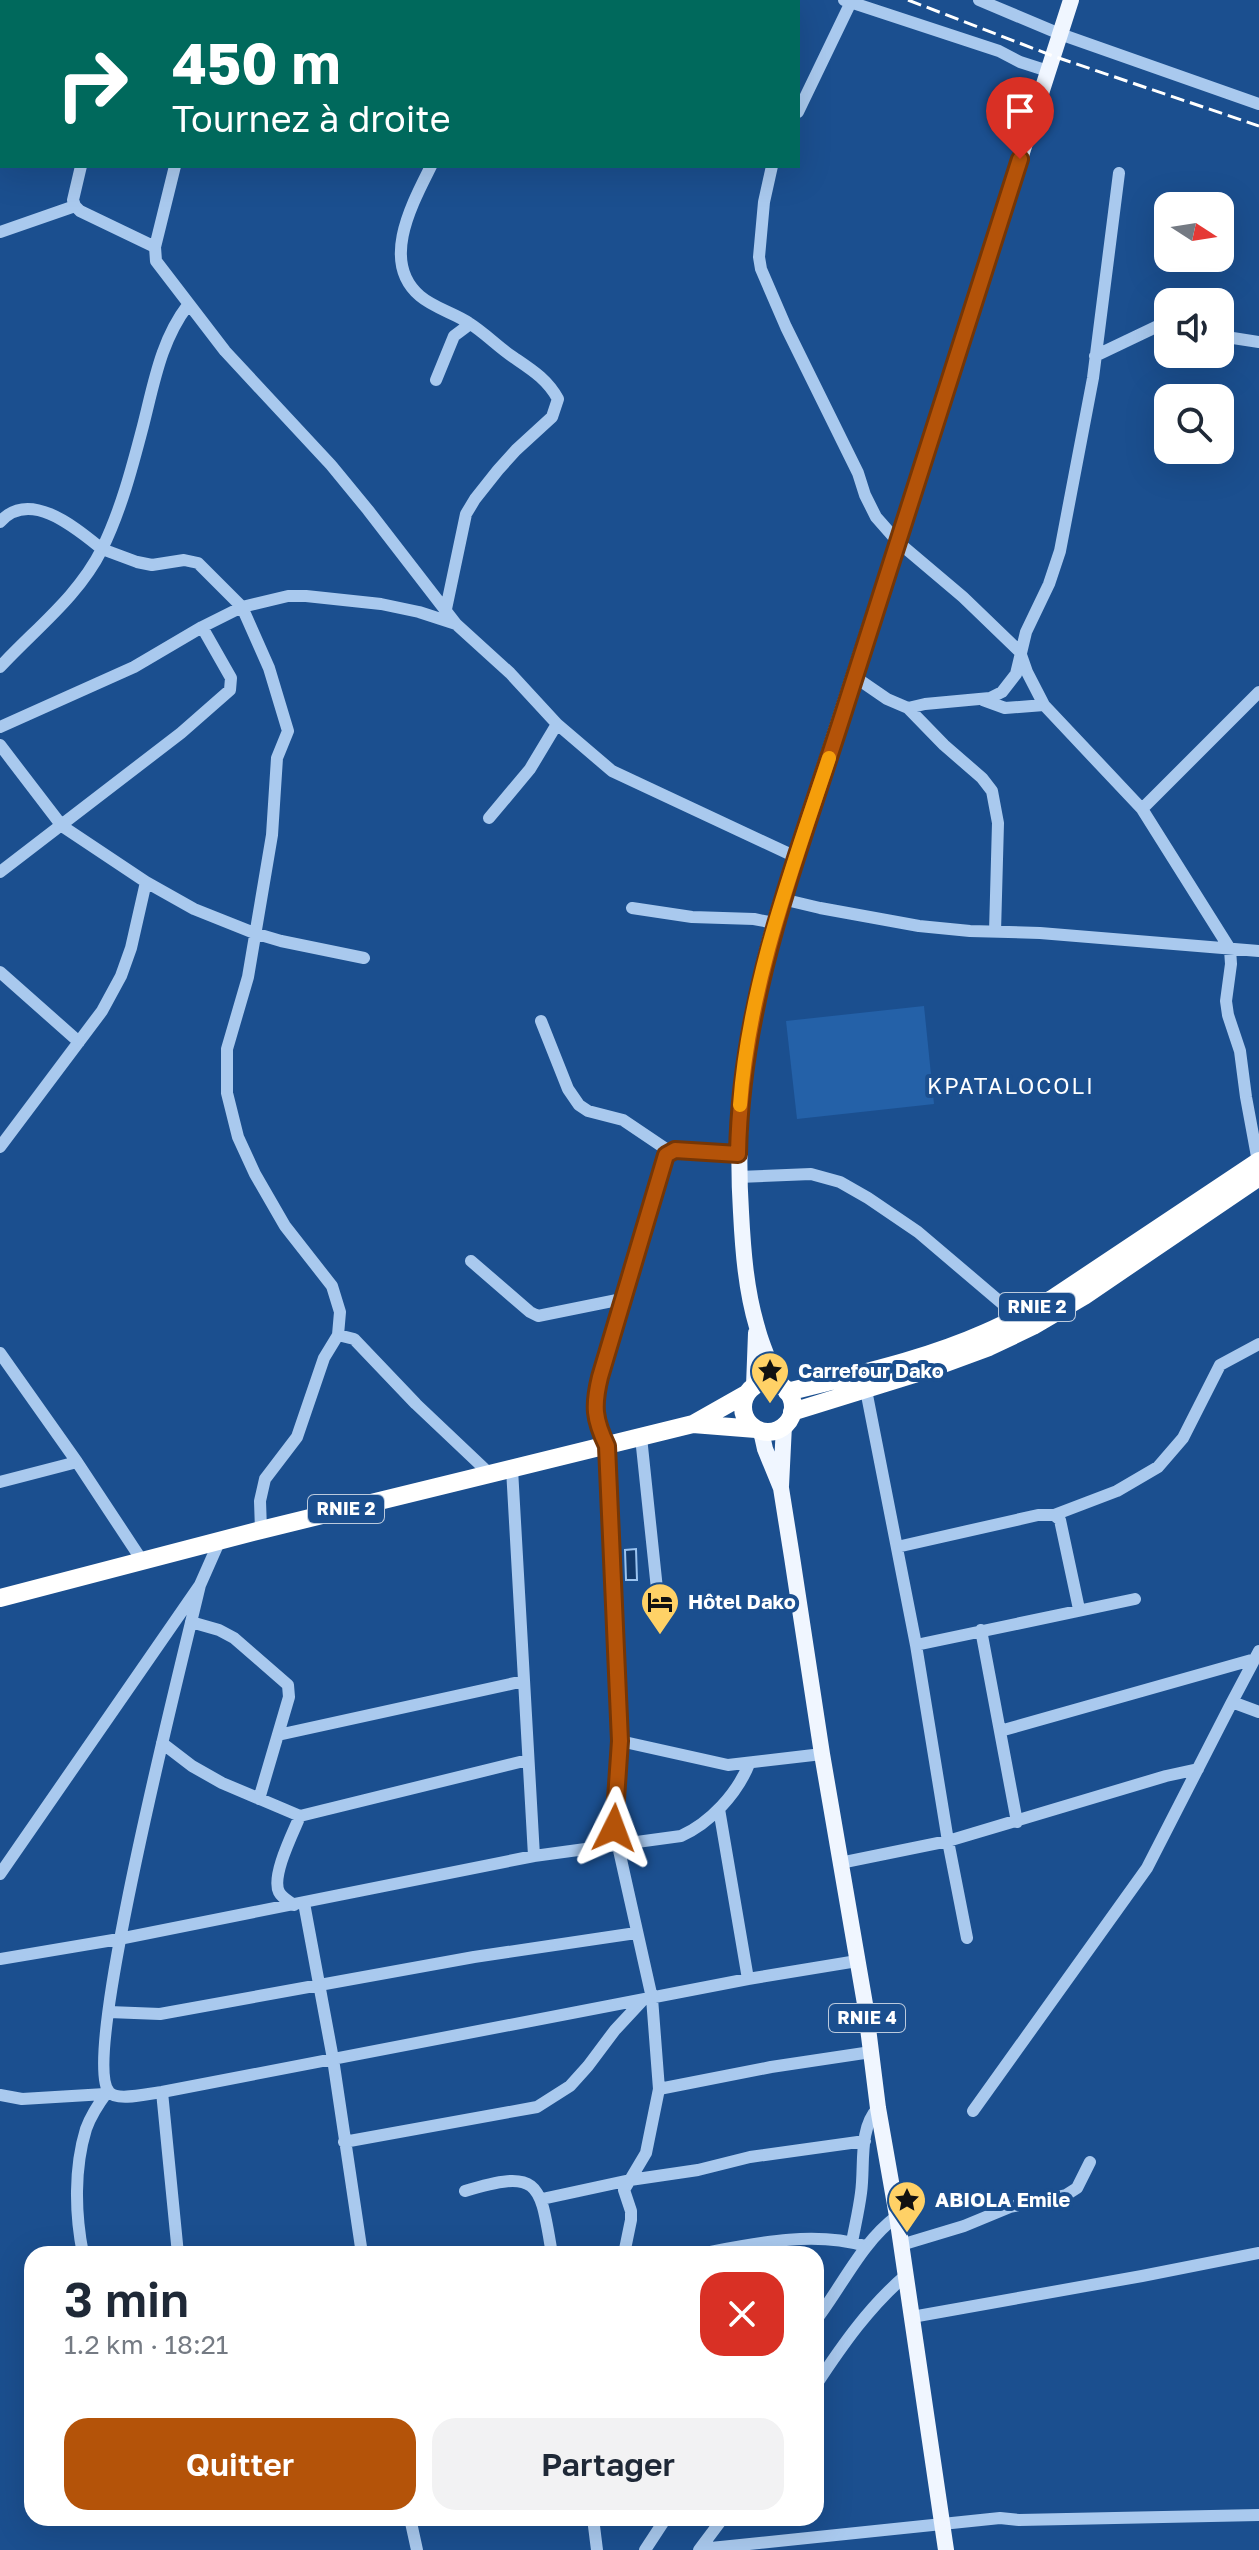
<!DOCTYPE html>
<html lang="fr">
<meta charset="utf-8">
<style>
body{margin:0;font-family:"Golos Text",sans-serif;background:#f2f2f3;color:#1f2937;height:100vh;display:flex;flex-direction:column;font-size:30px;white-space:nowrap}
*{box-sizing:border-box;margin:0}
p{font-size:26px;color:#747a83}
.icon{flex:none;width:44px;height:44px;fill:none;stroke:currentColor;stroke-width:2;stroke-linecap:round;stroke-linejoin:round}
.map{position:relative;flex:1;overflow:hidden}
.drawer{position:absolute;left:24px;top:2246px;width:800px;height:280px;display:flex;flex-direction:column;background:#fff;border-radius:24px;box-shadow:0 8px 32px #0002}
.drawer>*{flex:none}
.banner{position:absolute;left:0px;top:0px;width:800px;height:168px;box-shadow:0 8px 32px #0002;background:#00695c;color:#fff;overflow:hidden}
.needle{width:52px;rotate:102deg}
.fabs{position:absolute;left:1154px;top:192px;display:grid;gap:16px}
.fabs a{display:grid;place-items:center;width:80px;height:80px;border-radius:16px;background:#fff;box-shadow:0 8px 32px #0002;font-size:40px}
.pin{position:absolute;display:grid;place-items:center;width:68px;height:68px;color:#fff;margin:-82px -34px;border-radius:50% 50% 50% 0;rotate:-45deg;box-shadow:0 0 8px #0007}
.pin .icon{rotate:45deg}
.me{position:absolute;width:88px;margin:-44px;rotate:3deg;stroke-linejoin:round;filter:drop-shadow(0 0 6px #0008)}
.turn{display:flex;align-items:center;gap:28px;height:168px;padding:0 40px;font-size:36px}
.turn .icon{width:104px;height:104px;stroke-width:2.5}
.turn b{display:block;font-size:56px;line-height:68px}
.round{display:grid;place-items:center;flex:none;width:84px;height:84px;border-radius:24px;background:#f2f2f3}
.overview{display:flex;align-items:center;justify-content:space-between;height:136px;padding:0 40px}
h1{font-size:48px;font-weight:600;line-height:60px}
.action{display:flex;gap:16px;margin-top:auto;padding:16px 40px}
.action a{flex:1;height:92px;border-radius:24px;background:#b45309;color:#fff;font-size:32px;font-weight:600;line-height:92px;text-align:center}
.action a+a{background:#f2f2f3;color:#1f2937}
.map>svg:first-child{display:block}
.green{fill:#2461a8}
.water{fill:#123a6d;stroke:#9cc4f0;stroke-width:2}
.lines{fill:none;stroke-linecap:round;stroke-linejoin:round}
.minor{stroke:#a9c9ee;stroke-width:12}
.major{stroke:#f0f6ff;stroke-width:16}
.highway{stroke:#fff;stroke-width:18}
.rail{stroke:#fff;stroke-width:3;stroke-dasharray:14 6;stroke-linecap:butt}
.route-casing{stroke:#753606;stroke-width:20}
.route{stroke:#b45309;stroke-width:14}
.slow{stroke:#f59e0b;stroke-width:14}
.labels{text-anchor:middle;stroke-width:8;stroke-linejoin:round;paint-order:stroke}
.shield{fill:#1b4f8f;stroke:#bbcadd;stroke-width:2}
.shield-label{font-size:18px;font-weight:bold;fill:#fff}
.poi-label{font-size:20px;font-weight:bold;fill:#fff;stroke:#1b4f8f;text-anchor:start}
.neighbourhood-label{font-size:22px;letter-spacing:2px;fill:#fff;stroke:#1b4f8f}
</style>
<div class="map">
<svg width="1259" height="2550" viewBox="0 0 1259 2550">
<rect width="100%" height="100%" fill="#1b4f8f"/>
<path class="green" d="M924,1006L934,1104L797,1119L786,1021Z"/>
<path class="water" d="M636,1549L637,1580H626L625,1550Z"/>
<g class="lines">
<path class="minor" d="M202,0V2
M844,0L999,51L1020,62L1048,71
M979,0L1060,34L1259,104
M138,2L139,0
M495,2V0
M0,30L2,56
M798,112L851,2
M175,166L155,247L156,261L225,351L331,465L368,510L456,624
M431,166C412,204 380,262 420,296C434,308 454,313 469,323C485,333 498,347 513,357C532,370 547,379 558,399L552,417L516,450L498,470L475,499L466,514L446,609
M772,166L764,202L759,257L761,269L786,327L858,473L865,495L876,517L898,542L963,597L1020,652L1027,672L1044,705L1142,809L1230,949L1231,964L1226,1001L1228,1015L1240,1051L1246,1097L1258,1162
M75,206L80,211L155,247
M75,206L73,200L81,166
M0,232L75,206
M188,305C161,340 154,383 143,426C132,468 121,510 102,549L137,562L152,565L184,560L198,563L242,607L269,668L288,731L277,758L272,835L248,977L227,1049V1093L238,1137L255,1174L285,1226L332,1286L340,1312L338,1335
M1220,336L1259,342
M1095,356L1160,325L1168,324
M436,380L454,336L470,324
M0,522C30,488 77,529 102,549C78,597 35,629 0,667
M855,677L887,699L908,708L944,745L982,778L992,791L998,823L995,932
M983,700L1005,708L1044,705
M908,708L925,704L990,698L1002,692L1016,674L1026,632L1049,584L1060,551L1093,378L1119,173
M0,727L134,667L202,627L242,607L288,596H306L381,604L419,612L456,624L510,673L557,724L612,771L796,857
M0,745L62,826L146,882L194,909L254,933L281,941L364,958
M1142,809L1259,692
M489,818L530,769L557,724
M0,872L181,733L230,690L231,678L202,627
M782,899L820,908L919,926L970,931L1040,933L1259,951
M632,908L692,917L754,919L774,923
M0,972L79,1042
M541,1021L568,1089L579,1105L588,1111L623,1120L669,1151
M0,1147L102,1011L121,976L131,948L146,882
M738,1177L811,1174L840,1182L868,1198L918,1232L1018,1317
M471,1261L530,1312L538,1316L622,1299
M0,1353L77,1462L143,1562
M866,1390L916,1645L948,1841L967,1938
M641,1437L657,1589
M512,1469L534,1856
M0,1482L77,1462
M1054,1515L1117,1491L1158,1467L1183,1438L1220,1365L1259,1344
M261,1530L260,1501L265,1479L297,1437L324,1358L338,1335L354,1339L416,1404L491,1475
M897,1547L1038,1515H1054L1060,1520L1079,1609
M200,1585C185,1650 80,2058 109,2092C117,2102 151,2093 162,2092L748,1979L857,1961
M191,1622L219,1630L234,1638L288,1685L289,1697L259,1799
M981,1630L1017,1822
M916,1645L1135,1599
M1259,1651L1232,1702L1259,1712
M1000,1731L1255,1659
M278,1735L524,1681
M620,1741L728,1765L822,1754
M162,1743L192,1766L222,1783L300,1816L528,1760
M719,1809L748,1979
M840,1863L948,1841L1166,1776L1198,1769
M0,1874L200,1585L219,1542
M304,1903L333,2059L362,2254
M294,1905C289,1901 282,1898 279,1892C271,1876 293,1833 300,1816
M0,1959L119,1939L534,1856L681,1836C710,1823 737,1794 749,1764
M109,2012L160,2014L474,1957L636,1933
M659,2089L771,2067L871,2052
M162,2092L178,2254
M0,2095L22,2099L105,2094
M973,2111L1147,1868L1232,1702
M344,2142L537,2107L570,2086L588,2066L615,2030L642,2001
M465,2191C542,2167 540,2185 552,2254
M542,2199L630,2180L698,2170L750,2157L865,2141
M852,2242C855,2226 859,2209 861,2193C865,2166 858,2129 878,2108
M901,2245L964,2226L1010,2207L1066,2195L1077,2188L1090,2162
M83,2254C75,2214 74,2168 86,2129C91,2115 99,2103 108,2091
M624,2254L631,2220V2211L624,2190L646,2153L659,2089L652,1998L614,1828L613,1810L620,1741L607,1446L597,1425L595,1398L622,1299L666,1155L675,1150L738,1154
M699,2254C752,2244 813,2230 865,2246
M912,2317L1142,2276L1259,2253
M816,2320C843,2285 861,2243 897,2216
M816,2385C843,2344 869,2307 906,2275
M410,2518L417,2550
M593,2518L597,2550
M701,2549L1000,2518L1019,2520L1259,2515
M645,2550L666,2518
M699,2550L723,2518"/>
<path class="major" d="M779,1385C771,1366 762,1347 757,1327C746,1290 743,1251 741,1212C734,1105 750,1001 782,899L1071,0
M754,1386L756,1333
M761,1431L765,1449L781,1488L792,1557L822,1754L865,2004L878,2108L897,2216L946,2550
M781,1486L784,1425"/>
<path class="highway" d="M743 1407a25 25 0 1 1 50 0a25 25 0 1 1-50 0Z
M787,1392C854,1375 922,1361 985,1333C1008,1323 1030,1311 1052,1299L1259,1161
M792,1412L921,1372L989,1347L1033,1326L1084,1296L1259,1177
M693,1424L756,1429
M0,1598L261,1530L693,1424L746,1394"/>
<path class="rail" d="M908,0L1053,56L1259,126"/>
</g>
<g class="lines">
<defs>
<path id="route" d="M614,1828L620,1741L607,1446C594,1419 593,1406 600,1377L666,1155L675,1150L738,1154C741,996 798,857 845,708C904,525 961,342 1020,159"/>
</defs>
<use href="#route" class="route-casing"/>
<use href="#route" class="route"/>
<path class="slow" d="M740,1105C749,984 791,872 829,758"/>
</g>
<defs>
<symbol id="sight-pin" viewBox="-11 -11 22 30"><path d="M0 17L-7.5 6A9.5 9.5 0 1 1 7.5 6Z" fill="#ffd166" stroke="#1b4f8f"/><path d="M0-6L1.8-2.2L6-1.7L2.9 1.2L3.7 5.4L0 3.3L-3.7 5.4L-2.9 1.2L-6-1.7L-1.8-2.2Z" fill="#111"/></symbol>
<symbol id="hotel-pin" viewBox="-11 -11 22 30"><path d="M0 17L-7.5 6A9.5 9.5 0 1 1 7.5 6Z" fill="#ffd166" stroke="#1b4f8f"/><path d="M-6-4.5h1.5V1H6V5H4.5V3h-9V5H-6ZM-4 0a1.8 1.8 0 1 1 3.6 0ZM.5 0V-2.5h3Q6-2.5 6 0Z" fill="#111"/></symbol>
</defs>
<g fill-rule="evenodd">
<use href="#sight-pin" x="748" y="1349" width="44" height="60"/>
<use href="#hotel-pin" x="638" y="1580" width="44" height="60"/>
<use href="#sight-pin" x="885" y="2178" width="44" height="60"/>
</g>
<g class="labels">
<g class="shield">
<rect x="999" y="1293" width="76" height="28" rx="6"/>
<rect x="308" y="1495" width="76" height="28" rx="6"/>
<rect x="829" y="2004" width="76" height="28" rx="6"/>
</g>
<g class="shield-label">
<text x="1037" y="1313">RNIE 2</text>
<text x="346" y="1515">RNIE 2</text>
<text x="867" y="2024">RNIE 4</text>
</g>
<g class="poi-label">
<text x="798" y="1378">Carrefour Dako</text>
<text x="688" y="1609">Hôtel Dako</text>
<text x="935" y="2207">ABIOLA Emile</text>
</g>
<g class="neighbourhood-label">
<text x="1011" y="1094">KPATALOCOLI</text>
</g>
</g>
</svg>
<div class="fabs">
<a><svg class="needle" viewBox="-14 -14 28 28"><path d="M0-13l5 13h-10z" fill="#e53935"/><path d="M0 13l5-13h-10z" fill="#747a83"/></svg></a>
<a><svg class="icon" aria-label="sound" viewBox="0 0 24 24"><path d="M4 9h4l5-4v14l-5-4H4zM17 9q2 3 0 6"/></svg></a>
<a><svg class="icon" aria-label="search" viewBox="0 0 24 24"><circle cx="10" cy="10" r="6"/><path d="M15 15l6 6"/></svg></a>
</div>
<div class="pin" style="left:1020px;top:159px;background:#d93025"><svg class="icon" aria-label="arrive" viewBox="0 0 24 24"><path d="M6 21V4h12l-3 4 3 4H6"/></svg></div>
<svg class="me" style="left:614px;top:1828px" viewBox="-20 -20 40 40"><path d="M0-17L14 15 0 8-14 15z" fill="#b45309" stroke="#fff" stroke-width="4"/></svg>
<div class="banner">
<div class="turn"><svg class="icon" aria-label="right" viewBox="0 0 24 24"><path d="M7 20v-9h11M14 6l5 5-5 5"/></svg><div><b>450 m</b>Tournez à droite</div></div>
</div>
<section class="drawer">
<div class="overview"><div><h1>3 min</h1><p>1.2 km · 18:21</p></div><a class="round" style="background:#d93025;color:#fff"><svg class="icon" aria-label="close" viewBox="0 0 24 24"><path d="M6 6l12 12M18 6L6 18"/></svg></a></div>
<div class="action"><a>Quitter</a><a>Partager</a></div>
</section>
</div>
